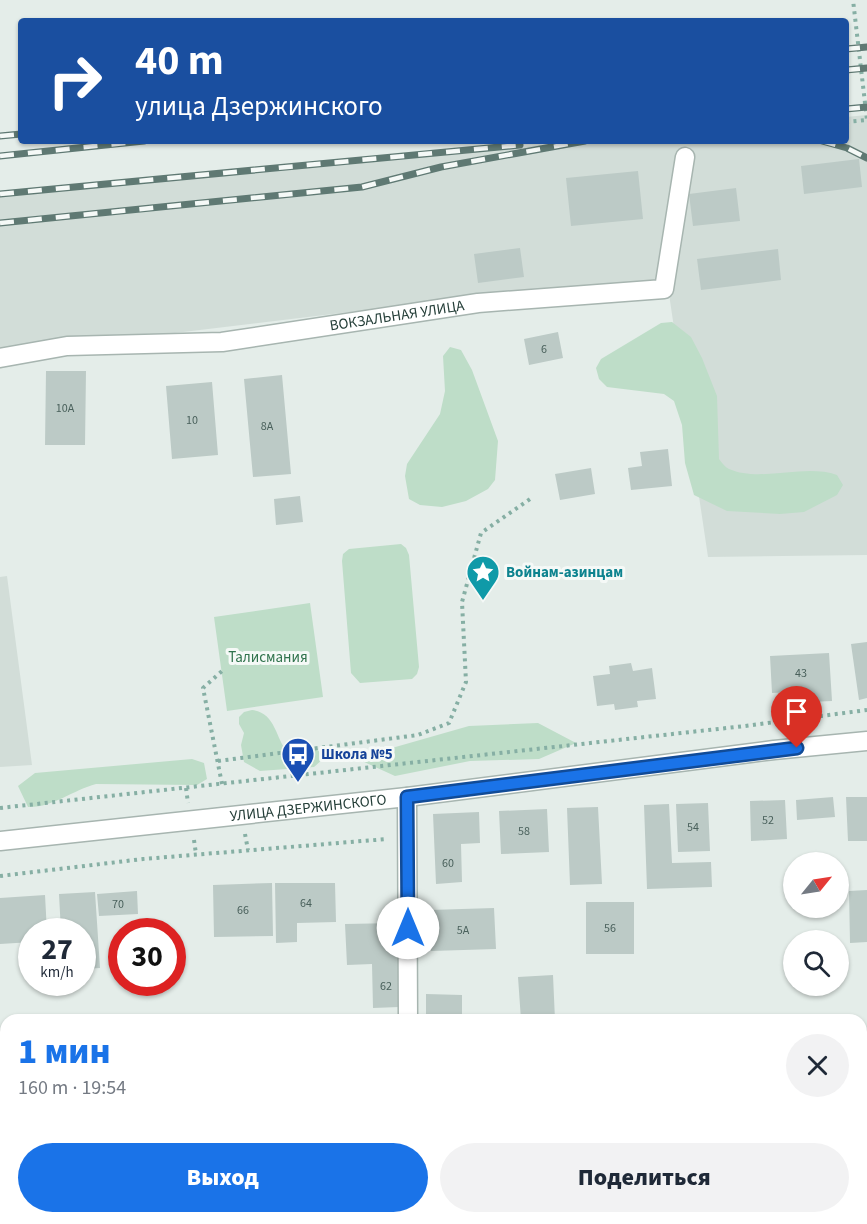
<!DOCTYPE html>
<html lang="ru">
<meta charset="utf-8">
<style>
body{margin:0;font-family:"Source Sans 3",sans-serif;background:#f2f2f3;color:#1f2937;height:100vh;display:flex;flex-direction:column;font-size:22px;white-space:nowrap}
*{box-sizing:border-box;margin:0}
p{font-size:20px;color:#747a83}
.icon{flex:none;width:33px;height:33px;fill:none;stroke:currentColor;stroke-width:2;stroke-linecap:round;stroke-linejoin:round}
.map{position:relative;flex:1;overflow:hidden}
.panel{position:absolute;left:0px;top:1014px;width:867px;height:210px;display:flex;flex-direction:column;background:#fff;border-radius:18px 18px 0 0;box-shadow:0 2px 4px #0004}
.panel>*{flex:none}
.top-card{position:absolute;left:18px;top:18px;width:831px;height:126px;border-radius:6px;box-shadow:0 2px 4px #0004;background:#1a4fa0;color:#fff;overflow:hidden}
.needle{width:39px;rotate:60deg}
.controls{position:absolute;left:783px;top:852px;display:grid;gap:12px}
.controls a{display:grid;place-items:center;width:66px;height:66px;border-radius:50%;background:#fff;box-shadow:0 2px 4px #0004;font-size:30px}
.speed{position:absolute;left:18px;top:918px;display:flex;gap:12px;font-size:30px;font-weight:700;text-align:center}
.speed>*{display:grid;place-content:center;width:78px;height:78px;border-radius:50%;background:#fff;box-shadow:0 2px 4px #0004;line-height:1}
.speed small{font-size:15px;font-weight:400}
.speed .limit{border:9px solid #d22;background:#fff;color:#111}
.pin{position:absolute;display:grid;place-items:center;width:51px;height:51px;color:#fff;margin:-62px -26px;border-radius:50% 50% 50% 0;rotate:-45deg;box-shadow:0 0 6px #0007}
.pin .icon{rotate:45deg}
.me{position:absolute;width:66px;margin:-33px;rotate:0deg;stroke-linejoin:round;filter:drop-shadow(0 0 4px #0008)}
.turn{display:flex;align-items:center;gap:21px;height:126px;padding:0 18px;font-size:27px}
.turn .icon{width:78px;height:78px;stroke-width:2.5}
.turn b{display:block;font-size:42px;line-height:51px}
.round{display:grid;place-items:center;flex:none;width:63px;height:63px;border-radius:32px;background:#f2f2f3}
.head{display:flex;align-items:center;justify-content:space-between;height:102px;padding:0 18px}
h1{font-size:36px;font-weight:800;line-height:45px;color:#1a73e8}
.primary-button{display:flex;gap:12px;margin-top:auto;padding:12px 18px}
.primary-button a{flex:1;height:69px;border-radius:36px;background:#1a73e8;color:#fff;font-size:24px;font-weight:800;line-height:69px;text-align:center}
.primary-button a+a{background:#f2f2f3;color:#1f2937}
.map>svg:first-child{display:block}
.built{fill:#d2ddd8}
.green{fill:#beddc8}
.building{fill:#bccac6}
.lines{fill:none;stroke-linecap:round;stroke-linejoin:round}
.minor-casing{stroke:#a7b5b0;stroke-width:21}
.path{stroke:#86afa4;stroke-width:4;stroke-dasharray:3 4.5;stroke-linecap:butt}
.minor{stroke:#fff;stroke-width:18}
.rail-casing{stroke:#5f7973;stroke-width:7}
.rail{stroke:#f5f9f7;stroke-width:4.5;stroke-dasharray:14;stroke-linecap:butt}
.route-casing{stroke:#114b97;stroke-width:15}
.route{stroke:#1a73e8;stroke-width:10}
.labels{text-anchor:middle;stroke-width:6;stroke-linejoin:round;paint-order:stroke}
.number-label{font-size:12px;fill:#4a615c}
.street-label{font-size:15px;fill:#243e38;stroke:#f5f9f7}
.culture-label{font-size:15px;font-weight:bold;fill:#0d838f;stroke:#f5f9f7;text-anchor:start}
.park-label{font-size:15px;fill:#30734d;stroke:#f5f9f7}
.transit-label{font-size:15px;font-weight:bold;fill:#164399;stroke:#f5f9f7;text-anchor:start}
</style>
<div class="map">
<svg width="867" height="1224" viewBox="0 0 867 1224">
<rect width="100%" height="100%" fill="#e4ede9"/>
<path class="built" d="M867,115V555L708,557L669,294L366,310L0,354V192L589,141H846V117Z
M7,576L32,765L0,767V577Z
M0,1110H6V1218H254V1224H0Z"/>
<path class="green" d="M672,322L691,337L702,358L717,396L719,459C722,463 725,467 729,469C761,483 804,463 837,475L843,485L837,495L804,512L780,514L727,511L694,495L685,463L682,425L674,401L664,394L607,387L599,379L596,368L601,359L661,323Z
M450,347L461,350L472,370L498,441L495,480L488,489L466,501L442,507L420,505L409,499L405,476L407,464L440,414L445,391L443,356Z
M401,544L406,548L409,555L419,667L417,674L412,679L360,683L351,673L342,561L343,554L349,549Z
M310,603L323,697L227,711L214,617Z
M252,710C276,713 275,738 288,753L316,749L321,753L323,759L314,767L260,771L244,762L241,745L244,733L239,724V717L244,712Z
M538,723L576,743L539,759L470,761L395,776L362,761L385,750L469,726Z
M192,759L204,763L207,779L197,785L96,784C73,790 52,808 28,807L18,786L35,773Z
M80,1218L143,1221L156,1224H42L39,1221Z"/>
<path class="building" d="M859,159L862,187L804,194L801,166Z
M638,171L643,219L571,226L566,178Z
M736,188L740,221L693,226L689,194Z
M520,248L524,277L478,283L474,254Z
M778,249L781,280L701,290L697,259Z
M558,332L563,358L529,365L524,339Z
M46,371H86L85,445H45Z
M282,375L291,474L253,477L244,379Z
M212,382L218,455L172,459L166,386Z
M668,449L672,486L631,490L628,468L642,466L640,452Z
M591,468L595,494L560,500L555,474Z
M300,496L303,522L276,525L274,499Z
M867,642V698L859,700L851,644Z
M829,653L832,701L810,702L809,691L772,693L770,656Z
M631,663L633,671L652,668L656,699L637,701L638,707L615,710L614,704L597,706L593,676L610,674L609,666Z
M833,797L835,817L797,820L796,800Z
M846,797H867V841H848Z
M785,800L787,839L751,841L750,801Z
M708,803L710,851L678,852L676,804Z
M669,804L672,863L711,862L712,887L647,889L644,805Z
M598,807L602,884L570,885L567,808Z
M547,809L549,852L501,854L499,811Z
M479,812L480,843L461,844L462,882L436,884L433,814Z
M272,883L273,936L214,937L213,885Z
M275,883H335L336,922L297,923V942L276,943Z
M867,890V942L850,943L849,891Z
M137,891L138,914L99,916L97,894Z
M95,892L100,968L82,969V932H61L59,894Z
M45,895L47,932H32V942L0,944V898Z
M586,902H634V954H586Z
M494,908L496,949L431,951L430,910Z
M397,923L399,1007L373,1008L372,964L347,965L345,924Z
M553,975L555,1020H521L518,977Z
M133,982H161L160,989Z
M426,994L462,995V1020H426Z
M327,1218H383V1222H376V1224H327Z
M422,1218H486V1224H422Z"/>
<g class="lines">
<defs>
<g id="minor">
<path id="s1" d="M0,358L67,346L222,342L478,303L664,289L685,157"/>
<path d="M407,797L408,1020"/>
<path id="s2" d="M0,841L407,797L774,750L867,741"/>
<path d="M0,1184L6,1179"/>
<path d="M403,1224V1218"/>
</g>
</defs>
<use href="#minor" class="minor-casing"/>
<path class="path" d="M846,122L867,120L853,0
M218,761L418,735L449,723L466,682L462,602L481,533L530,499
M222,784L203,688L222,671
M186,788L188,803
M0,808L745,726L867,710
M245,834L248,850
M194,840L196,854
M0,876L143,859L387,839"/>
<use href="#minor" class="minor"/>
<defs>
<path id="rail" d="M846,49L867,47
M846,70L867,68
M846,109L867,107
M0,136L21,134
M822,141L847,148L867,158
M0,156L144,141
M0,194L520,145
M0,223L362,187L441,167L585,141"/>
</defs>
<use href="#rail" class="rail-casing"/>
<use href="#rail" class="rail"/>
</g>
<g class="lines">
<defs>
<path id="route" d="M408,928L407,797L797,748"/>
</defs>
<use href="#route" class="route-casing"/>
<use href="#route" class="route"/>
</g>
<defs>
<symbol id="sight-pin" viewBox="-11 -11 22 30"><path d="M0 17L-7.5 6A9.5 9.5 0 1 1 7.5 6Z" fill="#0f9aa8" stroke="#f5f9f7"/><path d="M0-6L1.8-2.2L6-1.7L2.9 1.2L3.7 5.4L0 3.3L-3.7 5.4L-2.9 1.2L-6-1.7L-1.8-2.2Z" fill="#fff"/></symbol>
<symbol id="bus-pin" viewBox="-11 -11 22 30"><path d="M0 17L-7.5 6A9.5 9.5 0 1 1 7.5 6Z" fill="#1a4fb4" stroke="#f5f9f7"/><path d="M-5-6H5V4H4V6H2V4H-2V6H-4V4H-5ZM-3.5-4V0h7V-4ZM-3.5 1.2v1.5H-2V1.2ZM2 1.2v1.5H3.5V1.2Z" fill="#fff"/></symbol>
</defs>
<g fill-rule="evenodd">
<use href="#sight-pin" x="464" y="553" width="38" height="52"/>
<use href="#bus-pin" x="279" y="735" width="38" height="52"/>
</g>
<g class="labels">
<g class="number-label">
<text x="544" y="353">6</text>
<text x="65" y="412">10А</text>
<text x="192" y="424">10</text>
<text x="267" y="430">8А</text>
<text x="801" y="677">43</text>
<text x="768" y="824">52</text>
<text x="693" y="831">54</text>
<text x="524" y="835">58</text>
<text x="448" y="867">60</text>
<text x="306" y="907">64</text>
<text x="118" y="908">70</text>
<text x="243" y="914">66</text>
<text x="610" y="932">56</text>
<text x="463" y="934">5А</text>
<text x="386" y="990">62</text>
</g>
<g class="street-label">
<text dy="5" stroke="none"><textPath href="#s1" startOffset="400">ВОКЗАЛЬНАЯ УЛИЦА</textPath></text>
<text dy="5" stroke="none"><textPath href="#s2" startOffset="310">УЛИЦА ДЗЕРЖИНСКОГО</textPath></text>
</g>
<g class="culture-label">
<text x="506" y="577">Войнам-азинцам</text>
</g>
<g class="park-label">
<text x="268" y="662">Талисмания</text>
</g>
<g class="transit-label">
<text x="321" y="759">Школа №5</text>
</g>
</g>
</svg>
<div class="controls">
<a><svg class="needle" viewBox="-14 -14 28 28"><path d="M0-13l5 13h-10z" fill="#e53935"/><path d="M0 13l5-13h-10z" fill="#747a83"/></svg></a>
<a><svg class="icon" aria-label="search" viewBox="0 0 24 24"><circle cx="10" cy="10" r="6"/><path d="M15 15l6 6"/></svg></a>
</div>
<div class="speed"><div>27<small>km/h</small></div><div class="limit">30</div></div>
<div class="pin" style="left:797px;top:748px;background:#d93025"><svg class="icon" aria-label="arrive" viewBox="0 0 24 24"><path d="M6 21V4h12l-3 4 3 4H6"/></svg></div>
<svg class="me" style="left:408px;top:928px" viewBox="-20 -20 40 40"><circle r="19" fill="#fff"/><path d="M0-13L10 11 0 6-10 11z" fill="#1a73e8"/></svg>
<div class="top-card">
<div class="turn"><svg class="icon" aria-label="right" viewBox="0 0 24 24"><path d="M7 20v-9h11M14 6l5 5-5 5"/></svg><div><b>40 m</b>улица Дзержинского</div></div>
</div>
<section class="panel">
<div class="head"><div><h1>1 мин</h1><p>160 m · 19:54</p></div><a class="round"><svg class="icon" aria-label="close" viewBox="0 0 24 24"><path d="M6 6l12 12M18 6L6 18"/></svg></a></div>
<div class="primary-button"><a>Выход</a><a>Поделиться</a></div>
</section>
</div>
